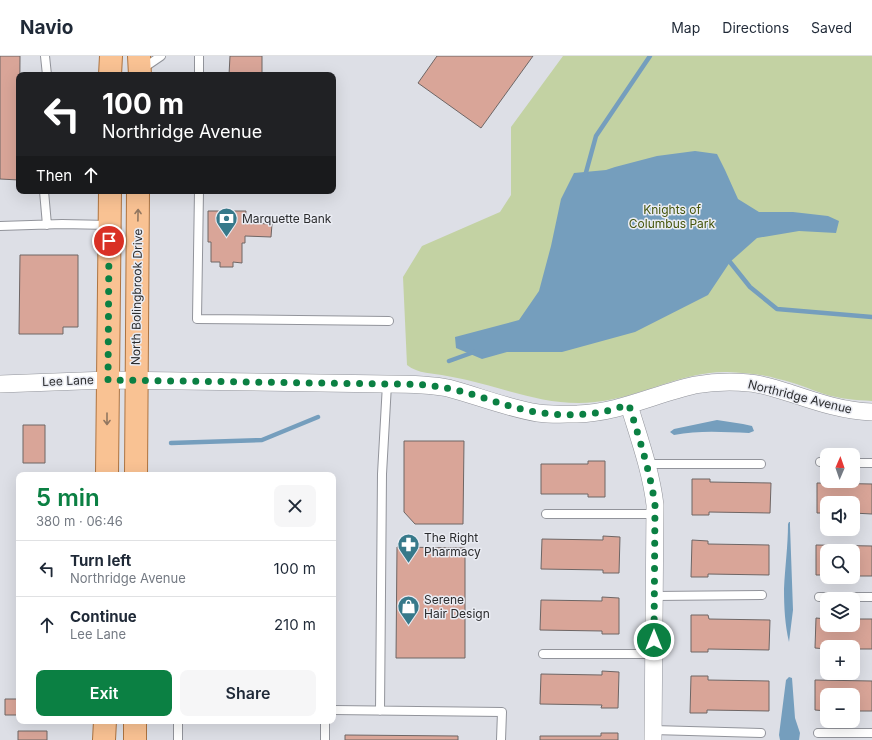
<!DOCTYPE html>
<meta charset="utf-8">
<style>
body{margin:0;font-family:Inter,sans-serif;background:#f6f6f7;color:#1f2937;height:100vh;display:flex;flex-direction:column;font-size:15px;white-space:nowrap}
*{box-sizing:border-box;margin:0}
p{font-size:13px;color:#747a83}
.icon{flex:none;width:22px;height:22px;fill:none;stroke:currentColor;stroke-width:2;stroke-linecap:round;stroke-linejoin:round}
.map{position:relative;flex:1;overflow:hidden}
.sheet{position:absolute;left:16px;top:416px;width:320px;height:252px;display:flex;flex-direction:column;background:#fff;border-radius:8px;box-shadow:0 4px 16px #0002}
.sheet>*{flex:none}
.banner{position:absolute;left:16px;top:16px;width:320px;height:122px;border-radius:8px;box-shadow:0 4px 16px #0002;background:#202124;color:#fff;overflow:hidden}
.needle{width:26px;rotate:2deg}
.tools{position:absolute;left:820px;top:392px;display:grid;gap:8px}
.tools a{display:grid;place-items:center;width:40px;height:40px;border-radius:8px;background:#fff;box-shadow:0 4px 16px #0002;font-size:20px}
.pin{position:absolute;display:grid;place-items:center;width:34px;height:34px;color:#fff;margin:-17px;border:2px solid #fff;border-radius:50%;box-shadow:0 1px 4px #0007}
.me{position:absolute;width:44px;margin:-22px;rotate:0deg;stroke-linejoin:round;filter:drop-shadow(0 0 3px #0008)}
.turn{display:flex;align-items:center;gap:14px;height:84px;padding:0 20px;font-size:18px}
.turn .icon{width:52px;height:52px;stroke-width:2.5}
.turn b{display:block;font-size:28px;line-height:34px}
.then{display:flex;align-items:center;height:38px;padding:0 20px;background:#0003;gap:8px;font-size:15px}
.round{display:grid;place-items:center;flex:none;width:42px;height:42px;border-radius:8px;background:#f6f6f7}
.overview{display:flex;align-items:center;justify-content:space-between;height:68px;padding:0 20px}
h1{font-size:24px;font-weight:600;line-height:30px;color:#0b8043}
.primary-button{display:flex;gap:8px;margin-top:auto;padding:8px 20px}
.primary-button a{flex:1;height:46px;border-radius:8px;background:#0b8043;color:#fff;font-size:16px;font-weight:600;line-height:46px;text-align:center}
.primary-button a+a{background:#f6f6f7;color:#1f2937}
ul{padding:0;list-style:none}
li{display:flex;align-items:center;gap:12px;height:56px;padding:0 20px;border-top:1px solid #e0e1e3}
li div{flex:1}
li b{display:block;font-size:15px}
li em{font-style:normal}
header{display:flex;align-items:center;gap:24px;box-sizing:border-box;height:56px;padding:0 20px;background:#fff;border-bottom:1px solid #e0e1e3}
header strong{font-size:19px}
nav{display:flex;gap:22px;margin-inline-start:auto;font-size:14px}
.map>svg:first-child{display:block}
.green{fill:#c3d2a3}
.water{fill:#759ebd}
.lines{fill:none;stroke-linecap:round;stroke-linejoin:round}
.stream{stroke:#759ebd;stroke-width:4.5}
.building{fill:#d9a598;stroke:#6e6665}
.service-casing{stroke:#92949b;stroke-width:10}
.minor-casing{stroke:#92949b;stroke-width:18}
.primary-casing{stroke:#ae7441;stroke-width:24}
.service{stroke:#fff;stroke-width:8}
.minor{stroke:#fff;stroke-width:17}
.primary{stroke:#f9c293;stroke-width:22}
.oneway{stroke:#927760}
.route{stroke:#0b8043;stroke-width:7;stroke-dasharray:0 12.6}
.labels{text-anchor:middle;stroke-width:3;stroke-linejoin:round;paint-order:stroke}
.park-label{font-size:12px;fill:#45550c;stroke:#eaecf3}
.poi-label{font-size:12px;fill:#2b2c2e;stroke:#eaecf3;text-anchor:start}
.street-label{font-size:12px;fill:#2b2c2e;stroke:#eaecf3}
</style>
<header>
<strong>Navio</strong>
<nav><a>Map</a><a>Directions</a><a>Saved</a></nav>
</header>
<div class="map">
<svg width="872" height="684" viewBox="0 0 872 684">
<rect width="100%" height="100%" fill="#dddfe6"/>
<path class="green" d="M563,0H872V345C856,344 840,343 824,338C809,333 794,326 778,323C762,318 744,317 727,316C681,315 640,342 595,346C550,351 510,334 467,324C461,323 454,321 447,320C433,317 418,318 407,309L403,221L422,190L500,156L511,139V71Z"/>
<path class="water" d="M695,95L717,98L725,114L738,143L759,156H793L828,160L839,165L836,177L799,175L757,182L730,206L708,239L635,276L562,296H507L482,303L456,292L455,281L519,264L539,235L551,190L561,143L574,117L606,114L615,111L657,100Z
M717,364L743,368L752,370L754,375L749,377C724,376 699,374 674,379L670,376L674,373Z
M789,466H790V470L793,554L789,586C785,569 784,551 784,533C785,511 788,490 788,468Z
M789,621L792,622L795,662L800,677L799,684H780L779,679L786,624Z"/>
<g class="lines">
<path class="stream" d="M585,120L596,80L650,0
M730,206L750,231L777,253L872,261
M449,305L474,296
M171,387L262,384L318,361"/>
</g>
<path class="building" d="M0,0H20L19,124L0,123Z
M230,0H262V19H229Z
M437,0H533L481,72L418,27Z
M208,155H246L245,167L272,168L271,181L245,180V187H242V207L233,206V211H220V206H211V186H208Z
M20,199H78V271H63V278H19Z
M23,369H45V407H23Z
M404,385H464L463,468H415L404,456Z
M588,405H605V441H588V438H541V408H588Z
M692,423H710V426L771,427L770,457L709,456V459H692Z
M817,427L872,428V458L853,457V447H827V457H817Z
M603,480L620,481L619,517H603V514L541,513L542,483L603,484Z
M692,484L708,485V488L769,489V519L708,518V521H691Z
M816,489L872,490V520H853V495H827V519H816Z
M397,491L465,492V602H396Z
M602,541L619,542V578H602V575L540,574L541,544L602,545Z
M691,559H708L709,563L770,564L769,594L708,593V596H691Z
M816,562L827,563V569H853V563H872V593H853V591H827V593L815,592Z
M602,615L619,616L618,652H601L602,649L540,648L541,618L602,619Z
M691,620H708V624L769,625V655L707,654V657H690Z
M815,624L872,625V655H853V639H827V655L815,654Z
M5,643H19V659H5Z
M18,675H47V684H18Z
M601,677H618V684H540V680H601Z
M345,679L458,680V684H345Z"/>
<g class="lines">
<defs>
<path id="service" d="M45,0L47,19
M142,13L161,0
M199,19V0
M44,135L47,169
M199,135L197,263L389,265
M0,170L62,168L109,169
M820,406H827
M853,407H872
M647,408H761
M546,458H655
M654,540L762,539
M819,541H872
M543,598H654
M333,654L502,656L501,684
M380,655L382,418L387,328
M653,674L761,677
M818,677H872
M178,684V665
M325,684V665"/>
<path id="minor" d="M0,328L108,324L387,328C407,328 428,328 448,332C478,340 507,352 538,357C551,359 564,358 577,358C618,357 655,338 695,329C712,326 731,325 749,327C763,328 776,333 790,337C817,346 843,355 872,356
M629,349C639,382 651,415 655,449L653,684"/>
<path id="primary" d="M139,0L140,19
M110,19L111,0
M107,419L110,135
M136,419L138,135
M104,684L105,665
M135,684V665"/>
</defs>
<use href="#service" class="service-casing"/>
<use href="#minor" class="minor-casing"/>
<use href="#primary" class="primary-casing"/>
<use href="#service" class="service"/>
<use href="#minor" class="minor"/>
<use href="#primary" class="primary"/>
</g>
<defs><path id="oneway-shaft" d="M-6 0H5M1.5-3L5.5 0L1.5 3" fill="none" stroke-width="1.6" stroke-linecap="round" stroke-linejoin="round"/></defs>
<g class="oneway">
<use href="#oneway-shaft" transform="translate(138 159) rotate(-89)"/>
<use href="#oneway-shaft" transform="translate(107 363) rotate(90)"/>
</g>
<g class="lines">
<path class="route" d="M109,185L108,324L387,328C407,328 427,328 446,332C469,336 491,345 513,351C542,359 573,361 602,356C611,354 620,351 629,349C639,382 650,415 655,449L654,584"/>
</g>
<defs>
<symbol id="bank-pin" viewBox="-11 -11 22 30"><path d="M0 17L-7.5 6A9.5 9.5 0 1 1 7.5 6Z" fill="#37798a" stroke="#eaecf3"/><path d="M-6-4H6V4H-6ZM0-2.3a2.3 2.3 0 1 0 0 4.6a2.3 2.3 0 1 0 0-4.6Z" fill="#fff"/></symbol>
<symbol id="pharmacy-pin" viewBox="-11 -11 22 30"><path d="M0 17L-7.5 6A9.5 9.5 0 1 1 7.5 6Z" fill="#37798a" stroke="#eaecf3"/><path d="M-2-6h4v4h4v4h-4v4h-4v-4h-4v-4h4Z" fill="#fff"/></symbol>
<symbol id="shop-pin" viewBox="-11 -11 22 30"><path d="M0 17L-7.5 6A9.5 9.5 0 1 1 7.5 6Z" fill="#37798a" stroke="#eaecf3"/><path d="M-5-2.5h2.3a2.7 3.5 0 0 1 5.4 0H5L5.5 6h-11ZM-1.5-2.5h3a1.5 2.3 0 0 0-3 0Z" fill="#fff"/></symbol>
</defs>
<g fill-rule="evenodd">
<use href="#bank-pin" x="214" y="150" width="25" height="34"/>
<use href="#pharmacy-pin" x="396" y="476" width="25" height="34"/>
<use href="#shop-pin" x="396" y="538" width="25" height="34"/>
</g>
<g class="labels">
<g class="park-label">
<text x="672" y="158">Knights of<tspan x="672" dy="14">Columbus Park</tspan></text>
</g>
<g class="poi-label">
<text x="242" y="167">Marquette Bank</text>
<text x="424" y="486">The Right<tspan x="424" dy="14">Pharmacy</tspan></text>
<text x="424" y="548">Serene<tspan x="424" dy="14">Hair Design</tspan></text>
</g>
<g class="street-label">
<text transform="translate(137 241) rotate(-89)" y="4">North Bolingbrook Drive</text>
<text transform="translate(68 325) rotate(-2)" y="4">Lee Lane</text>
<text transform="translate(800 341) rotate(14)" y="4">Northridge Avenue</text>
</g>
</g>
</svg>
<div class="tools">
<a><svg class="needle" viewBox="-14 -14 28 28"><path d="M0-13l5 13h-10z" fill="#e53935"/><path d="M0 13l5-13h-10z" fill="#747a83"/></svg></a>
<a><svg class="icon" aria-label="sound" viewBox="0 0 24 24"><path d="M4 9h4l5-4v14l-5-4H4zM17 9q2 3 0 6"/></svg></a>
<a><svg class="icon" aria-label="search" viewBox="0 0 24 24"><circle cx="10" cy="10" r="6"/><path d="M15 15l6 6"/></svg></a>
<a><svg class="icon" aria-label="layers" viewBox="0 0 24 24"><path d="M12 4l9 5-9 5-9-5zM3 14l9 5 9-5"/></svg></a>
<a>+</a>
<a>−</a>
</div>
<div class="pin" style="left:109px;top:185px;background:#d93025"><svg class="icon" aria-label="arrive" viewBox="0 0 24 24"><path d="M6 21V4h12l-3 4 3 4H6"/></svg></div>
<svg class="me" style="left:654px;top:584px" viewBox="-20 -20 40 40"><circle r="17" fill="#0b8043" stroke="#fff" stroke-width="3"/><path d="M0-11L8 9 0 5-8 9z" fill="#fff"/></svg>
<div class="banner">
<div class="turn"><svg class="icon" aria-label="left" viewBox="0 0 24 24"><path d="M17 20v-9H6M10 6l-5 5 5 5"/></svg><div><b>100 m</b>Northridge Avenue</div></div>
<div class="then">Then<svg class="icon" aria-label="ahead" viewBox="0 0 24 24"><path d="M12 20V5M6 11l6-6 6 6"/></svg></div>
</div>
<section class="sheet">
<div class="overview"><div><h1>5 min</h1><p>380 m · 06:46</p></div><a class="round"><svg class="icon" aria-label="close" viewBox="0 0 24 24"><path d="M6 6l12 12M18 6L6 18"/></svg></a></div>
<ul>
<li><svg class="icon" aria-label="left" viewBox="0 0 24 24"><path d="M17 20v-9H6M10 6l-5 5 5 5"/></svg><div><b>Turn left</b><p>Northridge Avenue</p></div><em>100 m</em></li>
<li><svg class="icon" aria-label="ahead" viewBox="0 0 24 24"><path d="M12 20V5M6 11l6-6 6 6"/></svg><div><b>Continue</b><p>Lee Lane</p></div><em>210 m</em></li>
</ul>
<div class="primary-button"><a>Exit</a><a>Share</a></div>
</section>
</div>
